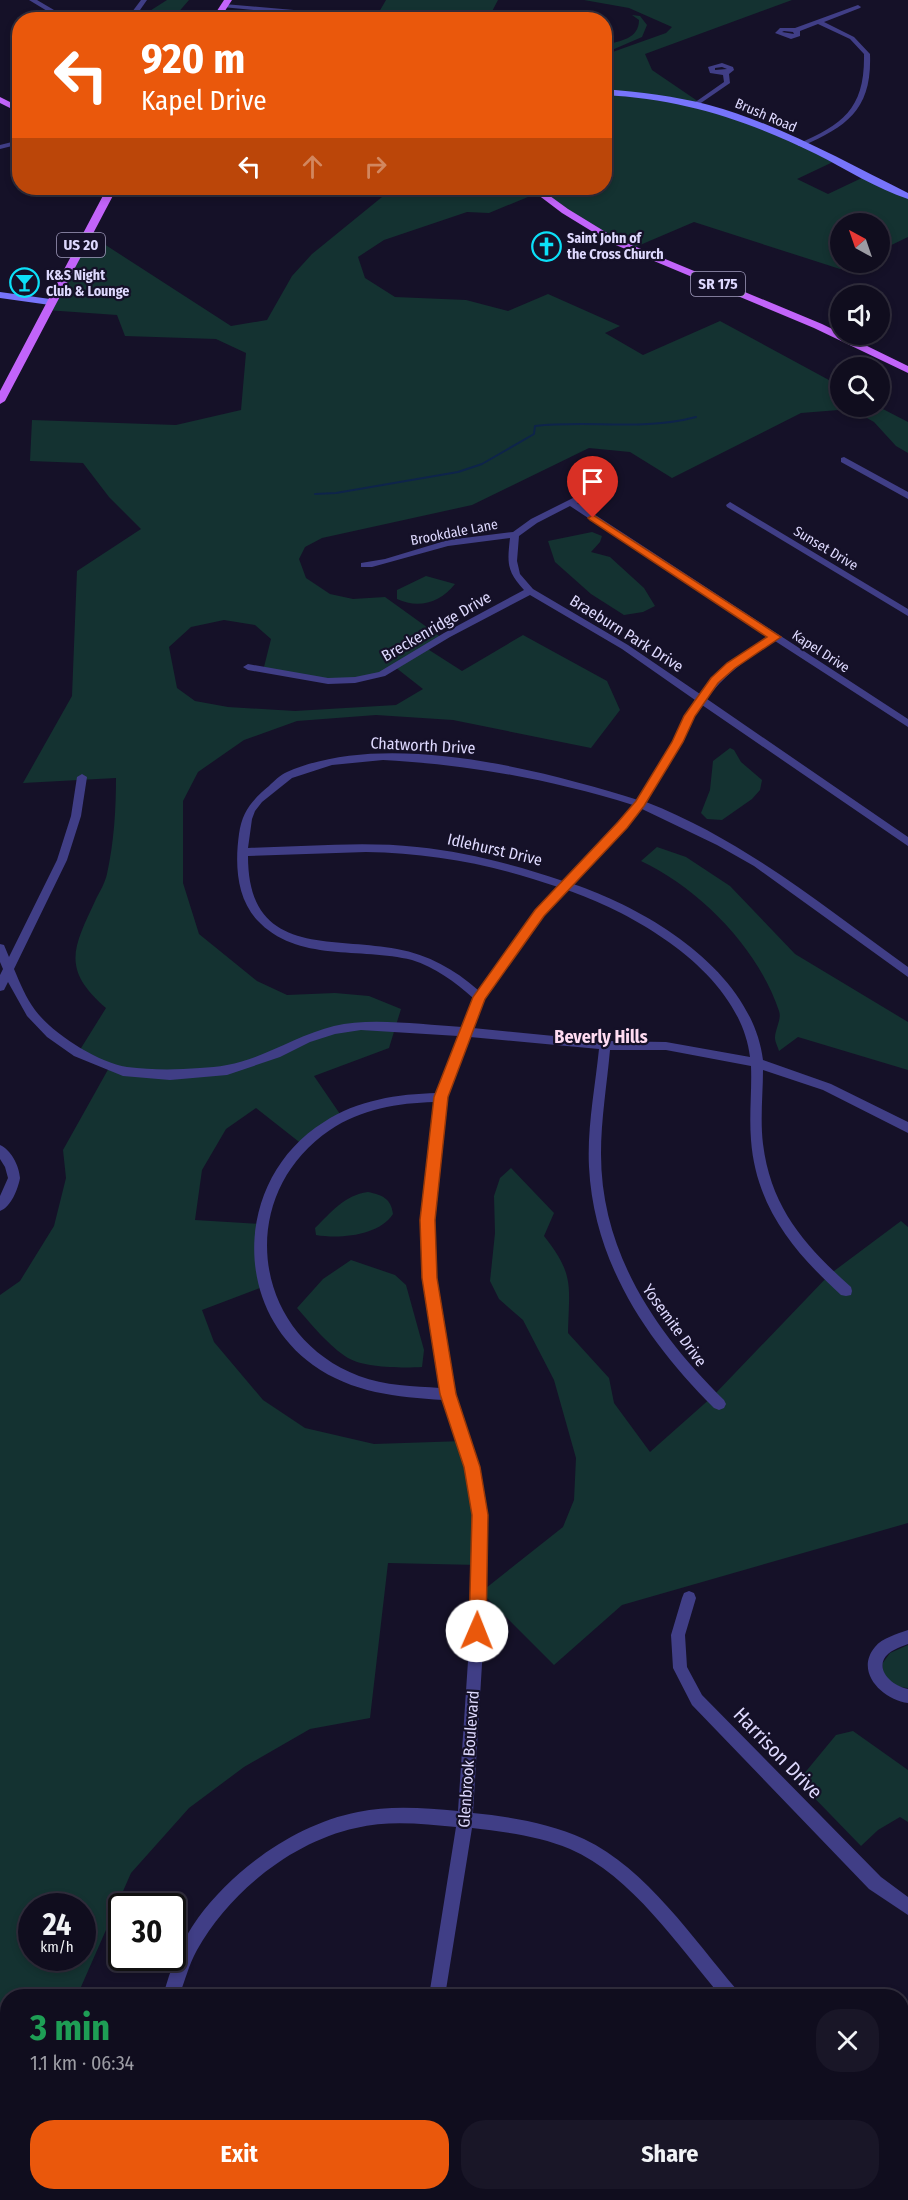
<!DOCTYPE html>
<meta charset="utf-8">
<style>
body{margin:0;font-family:"Fira Sans Condensed",sans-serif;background:#191627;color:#f1f3f6;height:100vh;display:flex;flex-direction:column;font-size:22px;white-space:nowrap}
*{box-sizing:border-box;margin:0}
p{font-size:20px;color:#9c9ca4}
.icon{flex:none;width:33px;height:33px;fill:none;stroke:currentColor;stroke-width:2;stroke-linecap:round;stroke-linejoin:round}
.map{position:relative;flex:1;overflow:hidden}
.side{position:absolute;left:0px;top:1989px;width:909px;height:212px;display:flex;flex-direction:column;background:#100d1e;border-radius:24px 24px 0 0;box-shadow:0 3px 9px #0003,0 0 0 2px #302d3c}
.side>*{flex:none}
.top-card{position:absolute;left:12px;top:12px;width:600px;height:183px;border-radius:24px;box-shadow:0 3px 9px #0003,0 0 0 2px #302d3c;background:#ea580c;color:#fff;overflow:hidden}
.needle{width:39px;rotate:320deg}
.fabs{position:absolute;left:830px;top:213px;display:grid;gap:12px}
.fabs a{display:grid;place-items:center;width:60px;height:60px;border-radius:50%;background:#100d1e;box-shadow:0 3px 9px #0003,0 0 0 2px #302d3c;font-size:30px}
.speed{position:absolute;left:18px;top:1893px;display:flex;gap:12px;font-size:30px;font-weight:700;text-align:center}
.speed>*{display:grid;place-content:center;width:78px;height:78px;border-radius:50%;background:#100d1e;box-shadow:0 3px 9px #0003,0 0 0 2px #302d3c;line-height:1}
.speed small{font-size:15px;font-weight:400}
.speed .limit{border:3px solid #111;border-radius:9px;background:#fff;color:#111}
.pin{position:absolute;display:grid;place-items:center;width:51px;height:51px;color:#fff;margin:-62px -26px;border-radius:50% 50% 50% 0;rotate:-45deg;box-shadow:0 0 6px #0007}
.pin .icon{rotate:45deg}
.me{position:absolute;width:66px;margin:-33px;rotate:1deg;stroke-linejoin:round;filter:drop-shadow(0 0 4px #0008)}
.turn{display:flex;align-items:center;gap:21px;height:126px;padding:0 30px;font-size:27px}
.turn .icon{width:78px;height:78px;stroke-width:2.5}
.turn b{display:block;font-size:42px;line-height:51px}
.lanes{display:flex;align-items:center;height:57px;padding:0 30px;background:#0003;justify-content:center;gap:30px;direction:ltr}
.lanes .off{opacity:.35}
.round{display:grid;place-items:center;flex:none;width:63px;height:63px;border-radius:24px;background:#191627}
.head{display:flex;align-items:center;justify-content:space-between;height:102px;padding:0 30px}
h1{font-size:36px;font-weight:700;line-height:45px;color:#1e9e55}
.button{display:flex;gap:12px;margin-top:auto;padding:12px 30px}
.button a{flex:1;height:69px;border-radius:24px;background:#ea580c;color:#fff;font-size:24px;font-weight:700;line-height:69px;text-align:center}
.button a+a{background:#191627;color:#f1f3f6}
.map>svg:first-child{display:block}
.green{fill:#143231;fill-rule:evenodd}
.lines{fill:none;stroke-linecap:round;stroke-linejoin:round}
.stream{stroke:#0e244a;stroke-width:2}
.street{fill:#403e86;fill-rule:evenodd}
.secondary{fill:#7774fb;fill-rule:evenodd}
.primary{fill:#c264fa;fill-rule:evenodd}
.route{fill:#ea580c;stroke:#983908;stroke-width:1.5}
.labels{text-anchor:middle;stroke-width:4.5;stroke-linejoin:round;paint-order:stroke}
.far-street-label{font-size:14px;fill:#ded9fe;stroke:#151128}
.far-poi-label{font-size:14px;font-weight:bold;fill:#ded9fe;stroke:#151128;text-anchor:start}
.shield{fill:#151128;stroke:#a29dbe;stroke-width:1.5}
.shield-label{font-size:15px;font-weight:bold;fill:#ded9fe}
.street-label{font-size:16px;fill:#ded9fe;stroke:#151128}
.neighbourhood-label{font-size:18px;font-weight:bold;fill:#fedbf1;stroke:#151128}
.near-street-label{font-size:20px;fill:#ded9fe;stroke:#151128}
</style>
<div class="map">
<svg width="908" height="2200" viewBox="0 0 908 2200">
<rect width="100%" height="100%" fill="#151128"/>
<path class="green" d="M167,0H189L176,15L145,14Z
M386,0H498L488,19H375Z
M584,0H792L645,54L652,70L699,102L697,104L721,111L835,161L797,179L828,194L866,176L908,196V237L879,251V224H840V262L854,263L840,269L694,222L633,248L614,241L540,192L489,213L467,212L384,240L358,257L365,278L395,297L466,300L508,311L548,294L620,326L605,333L643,355L720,321L840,386V406L879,407L908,422V453L896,446L874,422L851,409L801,413L672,478L630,452L589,448L472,505L322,538L305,547L299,559L306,578L330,594L353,599L385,597L442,638L426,648L462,671L523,635L607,681L620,710L591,748L453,720L376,715L297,721L244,740L198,772L183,801V883L199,934L257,981L287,995L335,993L369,996L401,1009L389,1048L314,1076L342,1117L303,1145L256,1108L226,1129L202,1170L195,1220L262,1224L265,1286L202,1310L214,1342L263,1400L305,1428L374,1444L464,1441L472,1467L479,1565L388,1563L370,1718L310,1729L244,1767L189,1808L131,1873L77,1996H8L7,2098L0,2095V1295L20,1281L54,1226L66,1178L63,1150L110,1066L78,1053L106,1008C60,968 74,947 96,899C100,891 105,883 107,874C114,842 116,810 116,778L23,783L72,696L77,571L141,529L109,497L83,463L30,461L32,420L176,425L241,410L246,353L216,339L125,336L117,315L46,310L87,233L231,326L267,320L292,276L312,254L382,197L388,188H604L605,58L607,54L666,33L672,27L629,8ZM224,620L255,625L271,639L263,671C306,678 354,689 395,667L423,689L396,705L295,711L228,707L195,701L177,688L169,647L191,627ZM32,1906H82V1958H32Z
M632,15L640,16L647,25L642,37L605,53V45C620,41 639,39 639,20Z
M592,532L602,536L600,542L591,552L610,557L644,588L655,606L643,612L624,615L591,594L555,562L548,541Z
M426,576L455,584C440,603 418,609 397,599V590Z
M730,748L734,750L741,762L762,780L760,790L752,799L722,820L707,819L701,813L710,790L713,761Z
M657,847L686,857L730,886L795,954L908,1022V1070L798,1037L779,1051C778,1047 775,1042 775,1038C775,1029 782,1019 779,1011C758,948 700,889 641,861Z
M511,1168L554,1213L544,1236C575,1275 569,1286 568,1333L609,1378L614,1403L650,1452L712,1397L830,1274L901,1221L908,1227V1523L622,1605L554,1665L481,1592L563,1527L574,1500L576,1458L554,1380L523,1320L499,1299L490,1281L495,1233L494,1196L500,1178Z
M368,1192C382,1195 391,1198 393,1214C379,1236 339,1239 316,1235L315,1228C331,1213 344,1195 368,1192Z
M351,1260L395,1275L406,1285L424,1350L422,1367C402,1368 365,1368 348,1358C330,1347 311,1324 297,1308L323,1279Z
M908,1645V1688L898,1687L884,1677L882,1664L890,1653Z
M853,1731L908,1770V1822L900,1817L878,1830L861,1846L798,1781L836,1735Z"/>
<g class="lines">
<path class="stream" d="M315,494L336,493L458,472L482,464L534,434L535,426C588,420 644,431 696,417"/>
<path class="street" d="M29,0H37L71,20H62Z
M141,0H147L133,20H126Z
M224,4L385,18L388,20H357L222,7L221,6Z
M858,5L861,7L860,8L824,22L854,37L870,54C872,109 848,126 802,146H798V144C843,124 865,109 864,54L850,39L818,24L800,31V36L791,39L775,33L780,28H795ZM784,31L793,32L794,34L782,32Z
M722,63L733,67L734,70L729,74L730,83L698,105H694V103L724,82L723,75L710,73L708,67ZM722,67L727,69L715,70V68Z
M20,140V144L0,149V145Z
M844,457L908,492V499L841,462V458Z
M611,479L614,480V484L577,503L908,719V727L775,641C749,658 725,673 707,699L908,837V846L702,705L694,717L683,742L646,802C744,840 824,907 908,967V977L754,866L717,845L642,809L627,828L573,884C650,910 752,972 763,1060L831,1084L908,1122V1133L823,1090L763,1070C763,1094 760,1119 763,1144C771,1208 805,1246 851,1287L852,1291L851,1295L846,1296L841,1295C794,1252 756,1207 751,1140C749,1115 752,1091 751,1066L666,1050H610C607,1084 601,1119 601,1154C601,1253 656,1333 724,1400L726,1404L724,1408L719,1410L714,1408C648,1342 594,1264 589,1167C587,1128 595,1088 599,1049L470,1037L447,1097L433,1220L436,1278L455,1394L479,1467L487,1515L484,1631L473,1813C512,1817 549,1823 584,1839C647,1869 693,1939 737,1990L739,1996H721C678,1946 632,1876 570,1849C539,1836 505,1832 472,1828L445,1996H429L456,1827C423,1824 389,1820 356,1828C291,1842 229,1893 197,1950C189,1964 185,1981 179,1996H163C170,1970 181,1941 198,1918C235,1868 296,1824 358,1812C391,1805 425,1808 458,1811L470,1631L473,1515L465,1467L443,1400C397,1397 352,1393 313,1365C229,1304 237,1176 324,1122C357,1100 398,1094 437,1093L458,1036L361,1030L335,1034L310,1042L280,1057L227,1075L170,1080L123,1076L74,1056L47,1037L27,1016L8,982L4,990L0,991V975L3,969L0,962V944L4,945L9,957L57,860L71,816L77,777L82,774L87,777L81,816L67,860L14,969C20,983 26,998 35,1010C53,1034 97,1062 127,1067C151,1070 175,1070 200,1068C209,1067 218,1067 227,1065C265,1058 297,1035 334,1026C371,1017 423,1025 462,1027L473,998C455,982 435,967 412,960C361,947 297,963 257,920C236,897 235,863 239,834C242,812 252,800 269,786C274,781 280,775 287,772C385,729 539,769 638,800L673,742L684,716L695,700L622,649L530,595L450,637L385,676L355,683L328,684L248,670L243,667L248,664L328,678L355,677L379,672L444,633L524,590C507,571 507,564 510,538L448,546L372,567H361V563L385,559L448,540L513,532L531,519ZM570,506L769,637C742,654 718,668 700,694L628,645L533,589L520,574L517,561L519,536L537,523ZM383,760C472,765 548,779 633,805L563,881C516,865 467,852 417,847C361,841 304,847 248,848L252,819L255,811L262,802L292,778L332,765ZM366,852C433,853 495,865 558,887L535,910L478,990C454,969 429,955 397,949C329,936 248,957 248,856ZM567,890C639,915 740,974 750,1057L666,1042L605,1041L473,1028L484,998L543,916ZM434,1102L421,1220L424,1278L440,1388C414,1386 385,1386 359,1376C251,1335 234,1195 330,1130C361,1109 398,1103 434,1102Z
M730,502L908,609V616L727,507L726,505Z
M0,1145C11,1150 19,1165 20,1178C18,1189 11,1207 0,1211V1196L8,1178L5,1167L0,1159Z
M689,1591L694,1593L696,1598L685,1635L687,1667L702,1695L881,1877L908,1897V1915L869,1889L692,1705L673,1668L671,1635L682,1598L684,1593Z
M908,1630V1644C900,1647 888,1651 884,1659C877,1674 896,1687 908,1689V1703C883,1700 854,1672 875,1647C882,1638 897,1634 908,1630Z
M902,2184L908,2188V2200L895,2199L892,2193H902Z
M88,2193H106L103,2200H85Z
M383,2193H401L399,2200H381Z
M566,2193H588L592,2200H570Z"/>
<path class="secondary" d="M604,89C640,92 675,96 709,105C779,124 843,161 908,193V199C877,189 846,169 816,154C746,120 683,99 604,95Z
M0,292L50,299L55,302L50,305L0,298Z"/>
<path class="primary" d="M224,0H232L219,20H211Z
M0,97L20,107V113L0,103Z
M107,188H117L5,401L0,404V391Z
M529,188H539L568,209L617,239L822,324L908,366V373L814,328L611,243L562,213Z"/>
</g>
<path class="route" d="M593,515L781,637L735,668L718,683L695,716L683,742L644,806L627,828L544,916L485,999L448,1097L435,1220L437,1278L456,1394L480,1467L488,1515L486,1631L483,1636L477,1639L471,1636L469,1631L472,1515L464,1467L440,1394L422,1278L420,1220L434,1097L473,997L535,910L618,822L636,801L672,742L684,716L711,678L727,663L767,637L590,520L588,518Z"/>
<defs>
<symbol id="church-ring" viewBox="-11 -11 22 22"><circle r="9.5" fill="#151128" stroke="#0ce0f8" stroke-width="1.5"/><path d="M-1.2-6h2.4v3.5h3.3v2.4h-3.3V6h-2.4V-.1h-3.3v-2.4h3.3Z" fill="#0ce0f8"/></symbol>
<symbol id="bar-ring" viewBox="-11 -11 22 22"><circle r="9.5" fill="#151128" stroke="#0ce0f8" stroke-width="1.5"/><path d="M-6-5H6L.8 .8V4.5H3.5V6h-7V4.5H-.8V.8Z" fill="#0ce0f8"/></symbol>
</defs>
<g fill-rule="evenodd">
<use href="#church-ring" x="530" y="230" width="33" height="33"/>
<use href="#bar-ring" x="8" y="266" width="33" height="33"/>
</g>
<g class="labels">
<g class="far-street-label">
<text transform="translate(766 115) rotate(23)" y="5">Brush Road</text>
<text transform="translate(454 532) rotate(-11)" y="5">Brookdale Lane</text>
<text transform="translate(826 548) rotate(31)" y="5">Sunset Drive</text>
<text transform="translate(821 651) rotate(33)" y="5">Kapel Drive</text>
</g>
<g class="far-poi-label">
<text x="567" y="243">Saint John of<tspan x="567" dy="16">the Cross Church</tspan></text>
<text x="46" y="280">K&amp;S Night<tspan x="46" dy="16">Club &amp; Lounge</tspan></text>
</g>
<g class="shield">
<rect x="57" y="233" width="48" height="24" rx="4.5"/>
<rect x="691" y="272" width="54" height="24" rx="4.5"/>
</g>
<g class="shield-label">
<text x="81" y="250">US 20</text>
<text x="718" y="289">SR 175</text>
</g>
<g class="street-label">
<text transform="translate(436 626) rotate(-30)" y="6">Breckenridge Drive</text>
<text transform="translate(627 633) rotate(32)" y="6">Braeburn Park Drive</text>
<text transform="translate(423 745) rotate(3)" y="6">Chatworth Drive</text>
<text transform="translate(495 849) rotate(13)" y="6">Idlehurst Drive</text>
<text transform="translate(675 1325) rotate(54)" y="6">Yosemite Drive</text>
<text transform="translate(468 1759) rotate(-86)" y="6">Glenbrook Boulevard</text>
</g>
<g class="neighbourhood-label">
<text x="601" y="1043">Beverly Hills</text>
</g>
<g class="near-street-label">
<text transform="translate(778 1753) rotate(46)" y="7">Harrison Drive</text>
</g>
</g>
</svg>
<div class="fabs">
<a><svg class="needle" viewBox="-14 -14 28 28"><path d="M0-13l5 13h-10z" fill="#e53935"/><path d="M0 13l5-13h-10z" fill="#9c9ca4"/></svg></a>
<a><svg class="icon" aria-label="sound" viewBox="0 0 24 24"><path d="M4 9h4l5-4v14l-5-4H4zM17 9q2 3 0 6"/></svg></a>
<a><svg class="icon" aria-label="search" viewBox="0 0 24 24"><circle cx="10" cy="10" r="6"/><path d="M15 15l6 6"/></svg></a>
</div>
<div class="speed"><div>24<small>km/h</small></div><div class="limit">30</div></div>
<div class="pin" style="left:593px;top:518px;background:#d93025"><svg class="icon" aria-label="arrive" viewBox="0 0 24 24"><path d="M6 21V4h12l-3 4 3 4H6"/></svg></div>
<svg class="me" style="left:477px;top:1631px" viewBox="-20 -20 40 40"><circle r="19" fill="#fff"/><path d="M0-13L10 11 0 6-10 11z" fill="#ea580c"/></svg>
<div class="top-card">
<div class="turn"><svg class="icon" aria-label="left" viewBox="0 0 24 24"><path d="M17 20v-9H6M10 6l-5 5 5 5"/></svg><div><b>920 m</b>Kapel Drive</div></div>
<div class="lanes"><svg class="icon" aria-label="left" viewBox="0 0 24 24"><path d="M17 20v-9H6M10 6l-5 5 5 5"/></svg><svg class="icon off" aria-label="ahead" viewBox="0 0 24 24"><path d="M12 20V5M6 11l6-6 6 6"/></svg><svg class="icon off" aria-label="right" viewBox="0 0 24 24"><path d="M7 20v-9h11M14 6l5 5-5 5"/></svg></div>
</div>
<section class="side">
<div class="head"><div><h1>3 min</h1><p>1.1 km · 06:34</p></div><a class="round"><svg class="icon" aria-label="close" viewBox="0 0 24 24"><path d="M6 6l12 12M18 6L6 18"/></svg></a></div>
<div class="button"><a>Exit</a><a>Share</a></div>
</section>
</div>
